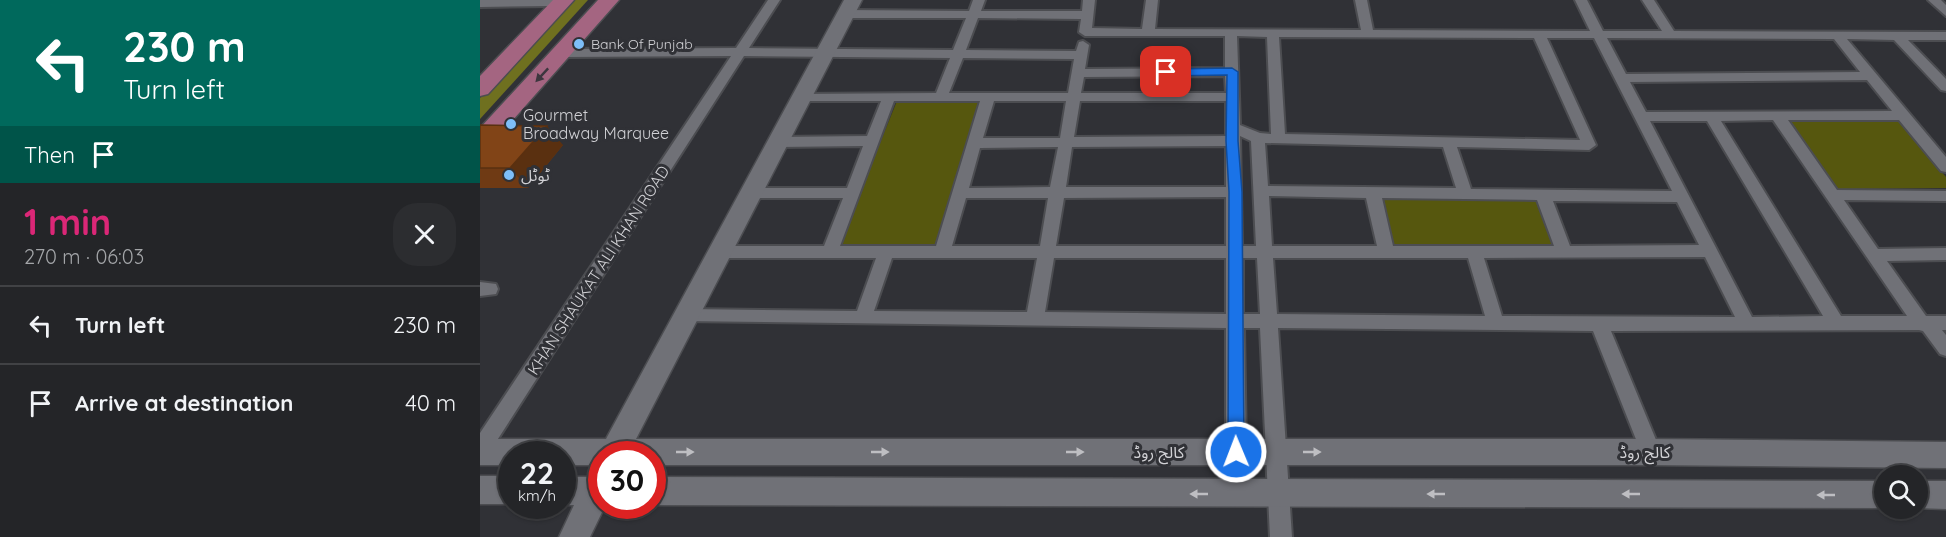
<!DOCTYPE html>
<meta charset="utf-8">
<style>
body{margin:0;font-family:Quicksand,"Noto Sans Arabic",sans-serif;background:#2c2d30;color:#f1f3f6;height:100vh;display:flex;flex-direction:column;font-size:22px;white-space:nowrap}
*{box-sizing:border-box;margin:0}
p{font-size:20px;color:#a3a5a8}
.icon{flex:none;width:33px;height:33px;fill:none;stroke:currentColor;stroke-width:2;stroke-linecap:round;stroke-linejoin:round}
.map{position:relative;flex:1;overflow:hidden}
.panel{display:flex;flex-direction:column;background:#242528;width:480px}
.panel>*{flex:none}
.banner{background:#00695c;color:#fff;overflow:hidden}
.fabs{position:absolute;left:1394px;top:465px;display:grid;gap:12px}
.fabs a{display:grid;place-items:center;width:54px;height:54px;border-radius:50%;background:#242528;box-shadow:0 2px 4px #0004,0 0 0 2px #414245;font-size:30px}
.speed{position:absolute;left:18px;top:441px;display:flex;gap:12px;font-size:30px;font-weight:700;text-align:center}
.speed>*{display:grid;place-content:center;width:78px;height:78px;border-radius:50%;background:#242528;box-shadow:0 2px 4px #0004,0 0 0 2px #414245;line-height:1}
.speed small{font-size:15px;font-weight:400}
.speed .limit{border:9px solid #d22;background:#fff;color:#111}
.pin{position:absolute;display:grid;place-items:center;width:51px;height:51px;color:#fff;margin:-26px;border-radius:12px;box-shadow:0 3px 9px #0006}
.me{position:absolute;width:66px;margin:-33px;rotate:359deg;stroke-linejoin:round;filter:drop-shadow(0 0 4px #0008)}
.turn{display:flex;align-items:center;gap:21px;height:126px;padding:0 24px;font-size:27px}
.turn .icon{width:78px;height:78px;stroke-width:2.5}
.turn b{display:block;font-size:42px;line-height:51px}
.then{display:flex;align-items:center;height:57px;padding:0 24px;background:#0003;gap:12px;font-size:22px}
.round{display:grid;place-items:center;flex:none;width:63px;height:63px;border-radius:24px;background:#2c2d30}
.overview{display:flex;align-items:center;justify-content:space-between;height:102px;padding:0 24px}
h1{font-size:36px;font-weight:700;line-height:45px;color:#db2777}
ul{padding:0;list-style:none}
li{display:flex;align-items:center;gap:18px;height:78px;padding:0 24px;border-top:2px solid #414245}
li div{flex:1}
li b{display:block;font-size:22px}
li em{font-style:normal}
main{display:flex;flex:1;min-height:0}
.map>svg:first-child{display:block}
.green{fill:#56570e}
.forest{fill:#6f701f}
.lines{fill:none;stroke-linecap:round;stroke-linejoin:round}
.street-casing{stroke:#4c4d51;stroke-width:4}
.secondary-casing{stroke:#4c4d51;stroke-width:3}
.primary-casing{stroke:#4c4d51;stroke-width:3}
.street{fill:#707177;fill-rule:evenodd}
.secondary{fill:#707177;fill-rule:evenodd}
.primary{fill:#a46581;fill-rule:evenodd}
.wall{fill:#6f3a14}
.shaded-wall{fill:#5a3010}
.building{fill:#814417;stroke:#5a3010;stroke-width:1.5}
.oneway{fill:#3c363e}
.oneway2{fill:#bebec2}
.route{fill:#1a73e8;stroke:#114b97;stroke-width:1.5}
.poi-dot{fill:#7dbef9;stroke:#303136;stroke-width:2}
.labels{text-anchor:middle;stroke-width:6;stroke-linejoin:round;paint-order:stroke}
.far-poi-label{font-size:14px;fill:#d1d1d5;stroke:#303136;text-anchor:start}
.poi-label{font-size:16px;fill:#d1d1d5;stroke:#303136;text-anchor:start}
.street-label{font-size:16px;fill:#d1d1d5;stroke:#303136}
</style>
<main>
<section class="panel">
<div class="banner">
<div class="turn"><svg class="icon" aria-label="left" viewBox="0 0 24 24"><path d="M17 20v-9H6M10 6l-5 5 5 5"/></svg><div><b>230 m</b>Turn left</div></div>
<div class="then">Then<svg class="icon" aria-label="arrive" viewBox="0 0 24 24"><path d="M6 21V4h12l-3 4 3 4H6"/></svg></div>
</div>
<div class="overview"><div><h1>1 min</h1><p>270 m · 06:03</p></div><a class="round"><svg class="icon" aria-label="close" viewBox="0 0 24 24"><path d="M6 6l12 12M18 6L6 18"/></svg></a></div>
<ul>
<li><svg class="icon" aria-label="left" viewBox="0 0 24 24"><path d="M17 20v-9H6M10 6l-5 5 5 5"/></svg><div><b>Turn left</b></div><em>230 m</em></li>
<li><svg class="icon" aria-label="arrive" viewBox="0 0 24 24"><path d="M6 21V4h12l-3 4 3 4H6"/></svg><div><b>Arrive at destination</b></div><em>40 m</em></li>
</ul>
</section>
<div class="map">
<svg width="1466" height="537" viewBox="0 0 1466 537">
<rect width="100%" height="100%" fill="#303136"/>
<path class="green" d="M417,101L499,102L455,247L358,246Z
M1310,122H1419L1466,177V188L1358,189Z
M904,200H1057L1075,250L913,249Z"/>
<path class="forest" d="M91,0H108L0,119V98Z"/>
<g class="lines">
<defs>
<path id="street" d="M0,0H76L77,2L71,6L0,7Z
M288,0H300L269,48L473,50L486,18H366L360,14L366,10L489,11L493,0H505L501,11H602L603,0H615L612,28L662,29L666,0H678L675,29L881,30L875,0H887L893,30L1110,31L1095,0H1107L1123,31H1182L1162,0H1174L1194,31L1466,32V40H1428L1466,79V91L1461,90L1414,40L1367,39L1466,157V172L1461,171L1419,120H1308L1357,190L1466,191V201L1364,200L1398,249L1466,248V260L1407,261L1446,316H1466V330H1462L1466,335V356L1460,354L1443,331L1439,330L1131,331L1181,452L1178,458L1171,461L1164,458L1161,452L1113,331L798,328L812,537H790L780,328H764L766,452L763,458L756,461L749,458L746,452V328L201,321L198,316L201,311L207,309L377,311L396,258H240L232,252L240,246H344L363,198H271L263,193L271,188H367L383,146L298,147L291,142L298,137L387,136L401,101H322L315,97L317,94L456,93L470,58L264,56L7,456L0,459V433L251,56L82,57L76,53L82,49L256,48ZM498,18L601,19L599,32L605,36H745V68L605,69L609,45L603,41L599,42L596,51L486,50ZM757,36L787,37L791,134L780,133L760,125ZM799,37L1054,38L1100,140L805,134ZM1067,38H1114L1192,191L991,189L977,147L1109,150L1116,145ZM1127,38L1354,39L1380,72L1146,74ZM483,58L594,59L588,93H469ZM745,76L746,93H601L604,77ZM1387,80L1412,111L1166,112L1150,82ZM414,101H500L456,246H360ZM514,101H586L580,138H503ZM600,101H746V136L594,137ZM1293,120L1427,316H1361L1241,121ZM1170,121H1227L1343,316L1272,317ZM760,136L771,141L776,246H762ZM785,143L963,147L976,188L788,186ZM746,146V187H586L592,147ZM578,147L570,187L489,188L500,148ZM789,196L886,198L897,246H792ZM746,197V246H576L584,198ZM486,198H568L560,246H472ZM902,198L1057,200L1074,246H913ZM1073,201L1197,202L1219,245L1090,246ZM1225,257L1255,317L1022,316L1004,258ZM412,258H557L547,312L394,311ZM574,258H746V314L565,312ZM763,258H777L780,314H763ZM793,258H988L1005,316L797,314Z
M1448,0H1461L1466,5V16Z
M0,282L16,284L18,289L16,294L0,296Z"/>
<path id="secondary" d="M364,0H382L156,439H1171L1466,442V468L1171,465H172V454H122V465H82V454H32V465H0V439H126Z
M122,468V506H125L110,537H79L94,505H82V477H109L112,471Z
M0,476H32V504H0Z
M172,477L1404,481L1405,508L172,505Z
M1437,481H1466V509L1436,508Z"/>
<path id="primary" d="M73,0H94L8,94L0,96V76Z
M118,0H139L8,148L0,150V128Z"/>
</defs>
<use href="#street" class="street-casing"/>
<use href="#secondary" class="secondary-casing"/>
<use href="#primary" class="primary-casing"/>
<use href="#street" class="street"/>
<use href="#secondary" class="secondary"/>
<use href="#primary" class="primary"/>
</g>
<path class="wall" d="M0,125L83,145L48,188H0Z"/>
<path class="shaded-wall" d="M67,126L83,145L48,188L30,168Z"/>
<path class="building" d="M0,125L67,126L30,168H0Z"/>
<defs><path id="oneway-solid" d="M-6-.8H1V-3.2L6.5 0L1 3.2V.8H-6Z" transform="scale(1.5)"/></defs>
<use class="oneway" href="#oneway-solid" transform="translate(62 75) rotate(133)"/>
<g class="oneway2">
<use href="#oneway-solid" transform="translate(205 452)"/>
<use href="#oneway-solid" transform="translate(400 452)"/>
<use href="#oneway-solid" transform="translate(595 452)"/>
<use href="#oneway-solid" transform="translate(832 452)"/>
<use href="#oneway-solid" transform="translate(719 494) rotate(-180)"/>
<use href="#oneway-solid" transform="translate(956 494) rotate(-180)"/>
<use href="#oneway-solid" transform="translate(1151 494) rotate(-180)"/>
<use href="#oneway-solid" transform="translate(1346 495) rotate(-180)"/>
</g>
<path class="route" d="M752,68L758,72V141L762,192L764,452L762,458L756,460L750,458L748,452L749,192L746,141L747,75L686,76L681,72L686,69Z"/>
<g class="poi-dot">
<circle cx="99" cy="44" r="6"/>
<circle cx="31" cy="124" r="6"/>
<circle cx="29" cy="175" r="6"/>
</g>
<g class="labels">
<g class="far-poi-label">
<text x="111" y="49">Bank Of Punjab</text>
</g>
<g class="poi-label">
<text x="43" y="121">Gourmet<tspan x="43" dy="18">Broadway Marquee</tspan></text>
<text x="41" y="181">ٹوٹل</text>
</g>
<g class="street-label">
<text transform="translate(118 270) rotate(-57)" y="6">KHAN SHAUKAT ALI KHAN ROAD</text>
<text x="679" y="458">کالج روڈ</text>
<text x="1165" y="458">کالج روڈ</text>
</g>
</g>
</svg>
<div class="fabs">
<a><svg class="icon" aria-label="search" viewBox="0 0 24 24"><circle cx="10" cy="10" r="6"/><path d="M15 15l6 6"/></svg></a>
</div>
<div class="speed"><div>22<small>km/h</small></div><div class="limit">30</div></div>
<div class="pin" style="left:686px;top:72px;background:#d93025"><svg class="icon" aria-label="arrive" viewBox="0 0 24 24"><path d="M6 21V4h12l-3 4 3 4H6"/></svg></div>
<svg class="me" style="left:756px;top:452px" viewBox="-20 -20 40 40"><circle r="17" fill="#1a73e8" stroke="#fff" stroke-width="3"/><path d="M0-11L8 9 0 5-8 9z" fill="#fff"/></svg>
</div>
</main>
